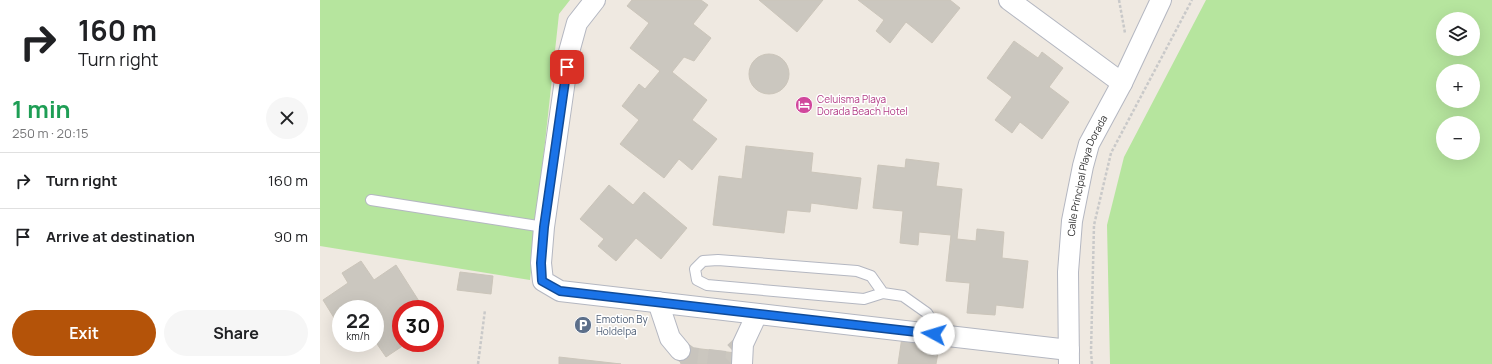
<!DOCTYPE html>
<meta charset="utf-8">
<style>
body{margin:0;font-family:Manrope,sans-serif;background:#f6f6f6;color:#202124;height:100vh;display:flex;flex-direction:column;font-size:15px;white-space:nowrap}
*{box-sizing:border-box;margin:0}
p{font-size:13px;color:#757577}
.icon{flex:none;width:22px;height:22px;fill:none;stroke:currentColor;stroke-width:2;stroke-linecap:round;stroke-linejoin:round}
.map{position:relative;flex:1;overflow:hidden}
.details{display:flex;flex-direction:column;background:#fff;width:320px}
.details>*{flex:none}
.guide{background:#fff;color:#202124;overflow:hidden}
.tools{position:absolute;left:1116px;top:12px;display:grid;gap:8px}
.tools a{display:grid;place-items:center;width:44px;height:44px;border-radius:50%;background:#fff;box-shadow:0 4px 16px #0002;font-size:20px}
.speed{position:absolute;left:12px;top:300px;display:flex;gap:8px;font-size:20px;font-weight:700;text-align:center}
.speed>*{display:grid;place-content:center;width:52px;height:52px;border-radius:50%;background:#fff;box-shadow:0 4px 16px #0002;line-height:1}
.speed small{font-size:10px;font-weight:400}
.speed .limit{border:6px solid #d22;background:#fff;color:#111}
.pin{position:absolute;display:grid;place-items:center;width:34px;height:34px;color:#fff;margin:-17px;border-radius:8px;box-shadow:0 2px 6px #0006}
.me{position:absolute;width:44px;margin:-22px;rotate:276deg;stroke-linejoin:round;filter:drop-shadow(0 0 3px #0008)}
.turn{display:flex;align-items:center;gap:14px;height:84px;padding:0 12px;font-size:18px}
.turn .icon{width:52px;height:52px;stroke-width:2.5}
.turn b{display:block;font-size:28px;line-height:34px}
.round{display:grid;place-items:center;flex:none;width:42px;height:42px;border-radius:21px;background:#f6f6f6}
.headline{display:flex;align-items:center;justify-content:space-between;height:68px;padding:0 12px}
h1{font-size:24px;font-weight:700;line-height:30px;color:#1e9e55}
.primary-button{display:flex;gap:8px;margin-top:auto;padding:8px 12px}
.primary-button a{flex:1;height:46px;border-radius:24px;background:#b45309;color:#fff;font-size:16px;font-weight:700;line-height:46px;text-align:center}
.primary-button a+a{background:#f6f6f6;color:#202124}
ul{padding:0;list-style:none}
li{display:flex;align-items:center;gap:12px;height:56px;padding:0 12px;border-top:1px solid #e0e0e0}
li div{flex:1}
li b{display:block;font-size:15px}
li em{font-style:normal}
main{display:flex;flex:1;min-height:0}
.map>svg:first-child{display:block}
.green{fill:#b6e59e;fill-rule:evenodd}
.building{fill:#cbc7bf;stroke:#cbc5ba}
.lines{fill:none;stroke-linecap:round;stroke-linejoin:round}
.minor-tunnel{stroke:#c8c4bd;stroke-width:20;stroke-dasharray:20 10;stroke-linecap:butt}
.service-casing{stroke:#b4b7c1;stroke-width:12}
.minor-casing{stroke:#b4b7c1;stroke-width:22}
.path{stroke:#c9c9c9;stroke-width:2.5;stroke-dasharray:3 2;stroke-linecap:butt}
.service{stroke:#fff;stroke-width:10}
.minor{stroke:#fff;stroke-width:20}
.route-casing{stroke:#114b97;stroke-width:10}
.route{stroke:#1a73e8;stroke-width:7}
.labels{text-anchor:middle;stroke-width:3;stroke-linejoin:round;paint-order:stroke}
.hotel-label{font-size:10px;fill:#b23c85;stroke:#fff;text-anchor:start}
.street-label{font-size:10px;fill:#2e2e2e;stroke:#fff}
.service-label{font-size:10px;fill:#4e5e75;stroke:#fff;text-anchor:start}
</style>
<main>
<section class="details">
<div class="guide">
<div class="turn"><svg class="icon" aria-label="right" viewBox="0 0 24 24"><path d="M7 20v-9h11M14 6l5 5-5 5"/></svg><div><b>160 m</b>Turn right</div></div>
</div>
<div class="headline"><div><h1>1 min</h1><p>250 m · 20:15</p></div><a class="round"><svg class="icon" aria-label="close" viewBox="0 0 24 24"><path d="M6 6l12 12M18 6L6 18"/></svg></a></div>
<ul>
<li><svg class="icon" aria-label="right" viewBox="0 0 24 24"><path d="M7 20v-9h11M14 6l5 5-5 5"/></svg><div><b>Turn right</b></div><em>160 m</em></li>
<li><svg class="icon" aria-label="arrive" viewBox="0 0 24 24"><path d="M6 21V4h12l-3 4 3 4H6"/></svg><div><b>Arrive at destination</b></div><em>90 m</em></li>
</ul>
<div class="primary-button"><a>Exit</a><a>Share</a></div>
</section>
<div class="map">
<svg width="1172" height="364" viewBox="0 0 1172 364">
<rect width="100%" height="100%" fill="#efe9e1"/>
<path class="green" d="M0,0H250L239,14L210,280L0,246Z
M886,0H1172V364H790L787,225L804,157ZM1123,19H1153V49H1123ZM1123,71H1153V101H1123ZM1123,123H1153V153H1123Z"/>
<path class="building" d="M312,0H381L388,5L373,24L391,38L374,61L364,57L352,72L387,100L372,120L397,139L372,170L359,159L344,178L300,144L319,120L302,106L319,84L325,89L340,71L310,48L329,23L307,6Z
M439,0H503L477,32Z
M538,0H630L640,8L612,43L586,22L570,43L556,31L564,20Z
M694,41L718,58L722,52L743,68L729,87L749,102L722,139L700,122L692,133L675,120L692,97L667,78Z
M429 74a20 20 0 1 1 40 0a20 20 0 1 1-40 0Z
M426,146L493,153L491,172L541,178L537,209L491,203L490,212L467,210L464,233L393,225L399,176L422,179Z
M586,159L619,163L616,186L642,189L637,239L656,241L657,229L684,232L682,258L708,261L703,308L676,305L675,315L647,313L650,283L626,281L631,235L599,232L598,245L580,243L583,211L553,208L558,165L585,168Z
M289,185L313,205L324,192L367,228L341,259L316,238L296,261L278,246L284,239L260,219Z
M41,261L54,280L76,265L104,309H81V343H87L66,357L55,341V309H21V329L3,300L28,283L22,273Z
M140,272L173,276L171,294L137,290Z
M582,337L620,342L616,364H578Z
M364,347L416,353L414,364H361L360,361Z
M239,357L301,364H239Z"/>
<g class="lines">
<path class="minor-tunnel" d="M360,350L370,357L405,361L423,344"/>
<defs>
<path id="service" d="M51,200L224,227
M563,293L551,276L537,271L398,260L383,261L375,269L377,280L387,285L544,299L563,293L583,296L607,313L612,321L613,334"/>
<g id="minor">
<path d="M275,0L257,23L249,52L224,227L221,263L223,281L240,291L749,350"/>
<path d="M689,0L802,83"/>
<path d="M338,302L350,338L360,350"/>
<path d="M422,364L423,344L437,314"/>
<path id="s1" d="M749,364L748,272L752,221L763,166L769,144L802,83L841,0"/>
</g>
</defs>
<use href="#service" class="service-casing"/>
<use href="#minor" class="minor-casing"/>
<path class="path" d="M799,0L805,33
M158,364L165,310
M772,364L771,352L774,225L791,153L872,0"/>
<use href="#service" class="service"/>
<use href="#minor" class="minor"/>
</g>
<g class="lines">
<defs>
<path id="route" d="M247,67L224,227L221,263L222,281L240,291L614,334"/>
</defs>
<use href="#route" class="route-casing"/>
<use href="#route" class="route"/>
</g>
<defs>
<symbol id="hotel-disc" viewBox="-11 -11 22 22"><circle r="9.5" fill="#d1479c" stroke="#fff"/><path d="M-6-4.5h1.5V1H6V5H4.5V3h-9V5H-6ZM-4 0a1.8 1.8 0 1 1 3.6 0ZM.5 0V-2.5h3Q6-2.5 6 0Z" fill="#fff"/></symbol>
<symbol id="parking-disc" viewBox="-11 -11 22 22"><circle r="9.5" fill="#5c6f8a" stroke="#fff"/><path d="M-3.5-5.5H1a3.5 3.5 0 0 1 0 7H-1V5.5H-3.5ZM-1-3.4V-.6H.8a1.4 1.4 0 0 0 0-2.8Z" fill="#fff"/></symbol>
</defs>
<g fill-rule="evenodd">
<use href="#hotel-disc" x="474" y="95" width="20" height="20"/>
<use href="#parking-disc" x="253" y="315" width="20" height="20"/>
</g>
<g class="labels">
<g class="hotel-label">
<text x="497" y="103">Celuisma Playa<tspan x="497" dy="12">Dorada Beach Hotel</tspan></text>
</g>
<g class="street-label">
<text dy="4" stroke="none"><textPath href="#s1" startOffset="191">Calle Principal Playa Dorada</textPath></text>
</g>
<g class="service-label">
<text x="276" y="323">Emotion By<tspan x="276" dy="12">Holdelpa</tspan></text>
</g>
</g>
</svg>
<div class="tools">
<a><svg class="icon" aria-label="layers" viewBox="0 0 24 24"><path d="M12 4l9 5-9 5-9-5zM3 14l9 5 9-5"/></svg></a>
<a>+</a>
<a>−</a>
</div>
<div class="speed"><div>22<small>km/h</small></div><div class="limit">30</div></div>
<div class="pin" style="left:247px;top:67px;background:#d93025"><svg class="icon" aria-label="arrive" viewBox="0 0 24 24"><path d="M6 21V4h12l-3 4 3 4H6"/></svg></div>
<svg class="me" style="left:614px;top:334px" viewBox="-20 -20 40 40"><circle r="19" fill="#fff"/><path d="M0-13L10 11 0 6-10 11z" fill="#1a73e8"/></svg>
</div>
</main>
